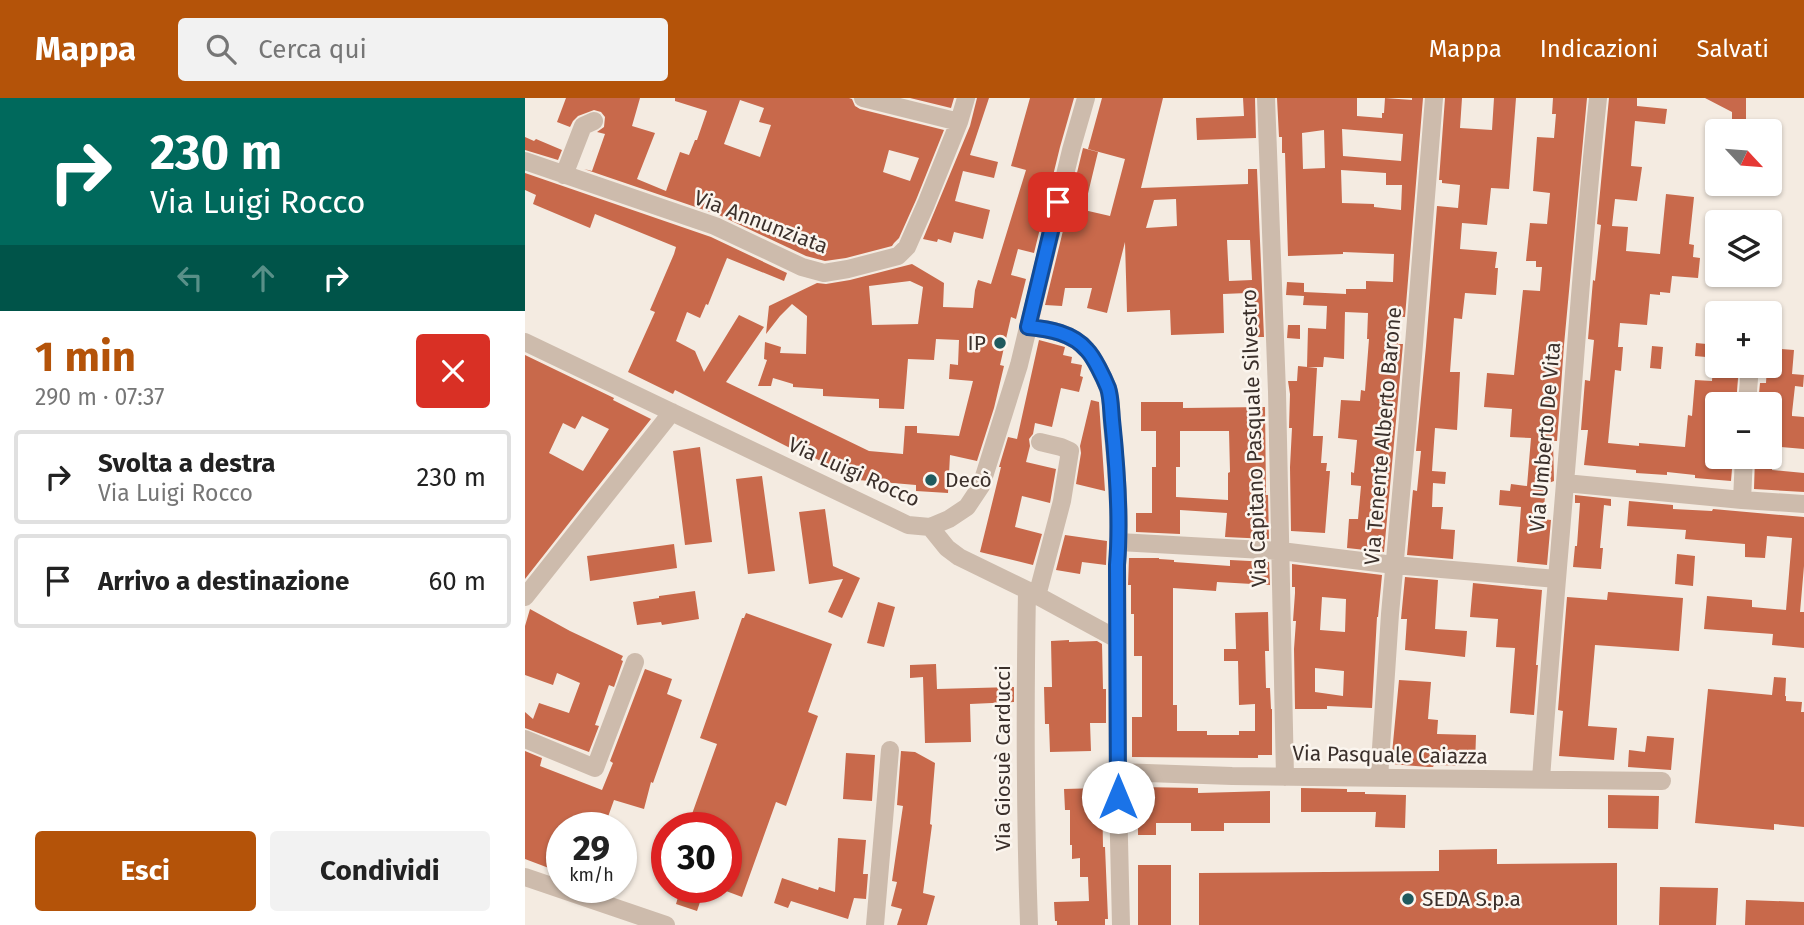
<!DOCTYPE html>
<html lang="it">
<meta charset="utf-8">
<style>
body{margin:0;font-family:"Fira Sans",sans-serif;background:#f2f2f2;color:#222;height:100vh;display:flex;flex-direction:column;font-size:26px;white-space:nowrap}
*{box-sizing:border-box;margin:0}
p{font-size:23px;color:#767676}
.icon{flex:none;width:38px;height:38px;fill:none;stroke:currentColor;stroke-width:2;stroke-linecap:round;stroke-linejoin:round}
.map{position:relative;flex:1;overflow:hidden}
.panel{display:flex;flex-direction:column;background:#fff;width:525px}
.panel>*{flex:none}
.top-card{background:#00695c;color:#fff;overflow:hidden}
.needle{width:46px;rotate:116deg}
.buttons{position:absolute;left:1180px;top:21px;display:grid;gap:14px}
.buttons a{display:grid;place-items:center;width:77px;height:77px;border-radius:7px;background:#fff;box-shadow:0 2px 5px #0004;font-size:35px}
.speed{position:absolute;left:21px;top:714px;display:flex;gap:14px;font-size:35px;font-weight:700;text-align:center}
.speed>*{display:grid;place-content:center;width:91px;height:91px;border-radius:50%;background:#fff;box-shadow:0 2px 5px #0004;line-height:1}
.speed small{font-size:18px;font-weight:400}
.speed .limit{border:10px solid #d22;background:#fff;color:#111}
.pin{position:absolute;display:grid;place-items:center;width:60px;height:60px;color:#fff;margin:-30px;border-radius:14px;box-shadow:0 4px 10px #0006}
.me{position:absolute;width:77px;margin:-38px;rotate:0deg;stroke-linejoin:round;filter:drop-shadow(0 0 5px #0008)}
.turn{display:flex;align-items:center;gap:24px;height:147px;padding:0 35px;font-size:32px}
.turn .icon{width:91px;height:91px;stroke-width:2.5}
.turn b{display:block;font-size:49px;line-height:60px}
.lanes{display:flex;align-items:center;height:66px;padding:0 35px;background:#0003;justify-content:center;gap:35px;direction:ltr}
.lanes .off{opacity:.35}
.round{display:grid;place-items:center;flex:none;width:74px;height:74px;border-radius:7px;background:#f2f2f2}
.overview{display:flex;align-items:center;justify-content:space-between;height:119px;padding:0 35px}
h1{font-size:42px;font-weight:700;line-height:52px;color:#b45309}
.action{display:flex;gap:14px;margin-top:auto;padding:14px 35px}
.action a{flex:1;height:80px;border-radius:7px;background:#b45309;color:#fff;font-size:28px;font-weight:700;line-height:80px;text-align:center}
.action a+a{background:#f2f2f2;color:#222}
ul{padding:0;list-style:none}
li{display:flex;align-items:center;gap:21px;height:94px;margin:0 14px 10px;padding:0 21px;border:4px solid #e0e0e0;border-radius:7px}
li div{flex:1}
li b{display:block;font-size:26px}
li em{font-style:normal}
header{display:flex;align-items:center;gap:42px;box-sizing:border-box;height:98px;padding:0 35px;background:#b45309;color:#fff}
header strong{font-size:33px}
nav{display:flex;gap:38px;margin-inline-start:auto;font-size:24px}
.search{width:490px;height:63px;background:#f2f2f2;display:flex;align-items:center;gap:18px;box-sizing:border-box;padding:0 24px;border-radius:7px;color:#767676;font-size:26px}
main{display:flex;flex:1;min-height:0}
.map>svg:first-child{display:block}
.building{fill:#c8694b;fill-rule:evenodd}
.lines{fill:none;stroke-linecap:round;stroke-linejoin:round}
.minor{stroke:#cdbbac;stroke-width:18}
.route-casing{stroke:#114b97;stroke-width:18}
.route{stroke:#1a73e8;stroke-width:12}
.poi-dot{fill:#1f5a5e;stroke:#fbf5ee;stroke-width:2.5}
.labels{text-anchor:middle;stroke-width:5;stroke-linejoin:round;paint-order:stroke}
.street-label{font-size:21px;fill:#3b302b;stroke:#fbf5ee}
.poi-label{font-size:21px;fill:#3b302b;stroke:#fbf5ee;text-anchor:start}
</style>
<header>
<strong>Mappa</strong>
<div class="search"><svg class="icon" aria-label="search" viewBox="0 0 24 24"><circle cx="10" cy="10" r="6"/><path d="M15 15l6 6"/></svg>Cerca qui</div>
<nav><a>Mappa</a><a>Indicazioni</a><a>Salvati</a></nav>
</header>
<main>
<section class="panel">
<div class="top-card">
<div class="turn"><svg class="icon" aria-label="right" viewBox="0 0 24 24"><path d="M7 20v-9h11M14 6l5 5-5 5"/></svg><div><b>230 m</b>Via Luigi Rocco</div></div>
<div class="lanes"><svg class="icon off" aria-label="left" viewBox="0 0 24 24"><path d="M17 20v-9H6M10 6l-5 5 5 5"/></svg><svg class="icon off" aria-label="ahead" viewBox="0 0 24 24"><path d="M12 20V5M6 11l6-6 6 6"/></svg><svg class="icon" aria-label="right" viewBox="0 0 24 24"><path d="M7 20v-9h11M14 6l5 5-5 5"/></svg></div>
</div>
<div class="overview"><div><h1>1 min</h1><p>290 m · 07:37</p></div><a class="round" style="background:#d93025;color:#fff"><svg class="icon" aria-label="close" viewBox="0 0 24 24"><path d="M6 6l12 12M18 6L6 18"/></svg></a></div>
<ul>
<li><svg class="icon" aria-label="right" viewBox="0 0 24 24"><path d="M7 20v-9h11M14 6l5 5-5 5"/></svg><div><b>Svolta a destra</b><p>Via Luigi Rocco</p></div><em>230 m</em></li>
<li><svg class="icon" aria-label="arrive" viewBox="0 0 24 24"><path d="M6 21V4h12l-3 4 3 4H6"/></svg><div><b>Arrivo a destinazione</b></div><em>60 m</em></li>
</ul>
<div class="action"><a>Esci</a><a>Condividi</a></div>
</section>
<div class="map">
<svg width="1279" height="827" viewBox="0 0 1279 827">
<rect width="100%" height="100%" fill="#f4ebe1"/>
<path class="building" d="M41,0H115L107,28L130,35L112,81L141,93L155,54L164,57L170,42H172L182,13L150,3V0H324L327,1L330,8L335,11L419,32L391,102L374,140L369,145L367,148L321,160L300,163L281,158L194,117L59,71L67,73L80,36L72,34L79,29L80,19L76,14L69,12L53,18L48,23L45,29L32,24ZM215,2L239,10L234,24L246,27L235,59L199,46ZM364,52L394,60L385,83L358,74Z
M385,0H429L426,10Z
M452,0H464L445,57L473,64L469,80L438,73L430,103L465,112L458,141L429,134L426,145L413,141L412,144L398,141L445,28Z
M505,0H549L535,49L509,155L493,151L486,177L501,181L491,221L486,219L475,267L479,268L469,310L452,363L425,357L423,395L391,393V387L333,382L270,350L269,352L150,292L148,296L103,274L130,214L125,212L149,156L151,149L70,116L65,130L8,106L11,97L0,92V75L186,139L262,175L259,183L202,160L183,207L181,206L175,220L162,214L151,243L170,253L179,274L214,217L239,229L201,284L344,353L378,356L380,328H392V335L434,338L448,283L424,281L425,266L433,267L434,242L411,241L409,262L383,261L379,311L354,310V301L298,298V291L268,289V286L248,280L246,288H233L242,262L239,261L240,244L256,249L255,255L281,256L282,218L267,206L255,218L241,236L244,208L292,185L301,186L325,182L387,166L419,185L418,209L448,210L450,192L453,182L466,186L501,72L486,68ZM385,183L398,189L393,226L347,227L344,188Z
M577,0H638L616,90L723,86V71H732L739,239H724L722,195L698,196L699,235L646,237L645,212L602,214L600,144L582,215L562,210L567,190H540L537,208L520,207L558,50L573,54L559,112L585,118L600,61L563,51ZM651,101L652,128L621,130L629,102ZM702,142H725L727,182L704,183Z
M718,0H730L731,40L672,42L671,20L719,18Z
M752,0H832V18L857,20V15H859L860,0L887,2V0H898L880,219H875L873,246H878L859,454L822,450L824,421H833L836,388L826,387V374L829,375L832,342L813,340L816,302L835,303L836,292L840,293L844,241H842L843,215L820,214L819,261L799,259L798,269H782L783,230L801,231L802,208L778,207L779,198L761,197L762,184L779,185V194L821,196V191H841V183L868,184L869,156L818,154V156L763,158L760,55H757V39H754ZM817,31L878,36L876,63L818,58ZM799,32L800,70L778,71L777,35ZM816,72L861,75V87H877L876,112L849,109V106L817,105Z
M920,0H937L935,30L967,32L969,0H991L984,91L966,90L962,127L937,125L935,151L972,154L970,170H973L971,197L940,195L937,221L929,220L925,274H935L932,332L910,330L907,373L921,374L920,386L908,385L907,409H918L916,431L930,432L928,461L882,457L888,392L892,393L896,353H891L901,248L912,108L933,110L935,87L917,85V82H914Z
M1028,0H1062L1039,247L1032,343H1028L1029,383L1021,386L1018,421L1026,422L1022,467L992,464L996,409L974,407L975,392L985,393L986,386L1002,388L1006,340L985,339L987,311L959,309L962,275L989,277L998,192L1015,193L1017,169H1011V163H1001L1005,125L1022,126L1025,95L1008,93L1012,39L1029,40L1031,16H1027Z
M1084,0H1112V8L1142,11L1140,26L1110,23L1106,68L1117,69L1112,103L1090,101L1087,128L1103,129L1101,153L1135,156L1141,96L1169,99L1164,146L1169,147L1168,159L1175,160L1173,180L1147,178L1145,195L1135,194V197L1125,196L1122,227L1095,225L1093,249H1098L1096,273L1090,272L1083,345L1114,348V345L1160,349L1163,317L1167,318L1170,282L1187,283L1188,268H1214L1211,306H1192V359H1208L1206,383L1170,380V377L1142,374V377L1111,375V372L1059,367L1063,332H1056L1060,282L1065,283L1069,242L1063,241L1068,182L1070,183L1076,127L1072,126Z
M1180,0H1221V23H1207V14Z
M0,39L9,43L11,41L37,52L33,62L0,52Z
M763,227H775V241L762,240Z
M514,242L540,249L538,257L547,259L546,265L557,267L555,278L558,279L554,294L536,290L527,329L510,325L508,336L504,341L505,348L501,364L531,371L525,405L497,398L490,429L517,436L508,467L455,454L476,369H474L483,339L492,341Z
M1171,245L1192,247V260L1170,258Z
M1127,248L1138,249L1136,271L1125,270Z
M1244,250L1269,252L1267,276L1279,277L1278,289L1270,288L1267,315V318L1279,319V351L1244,348V306H1233L1235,285H1241L1242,268H1244Z
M0,257L89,300L88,302L126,321L0,481ZM57,318L84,331L58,373L24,355L38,325L50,331Z
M773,268L792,270L788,338H798L796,365H802L801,373H805L800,435L766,433L765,369L767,330H764L765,296L763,283H772Z
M566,302L574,304L580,393L551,386L556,355L555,348Z
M616,304H658V310L740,309L741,397H743L744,441L700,439L702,415L655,412V436L611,434V415H627V369H631V333H616ZM655,333H704L705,374L703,375V402L651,399V369H655Z
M175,349L187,444L160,447L148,353Z
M1230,359H1248L1247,372L1279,375V394L1229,391Z
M237,378L250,473L223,476L211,381Z
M1050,397L1086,401V408L1079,407L1075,450H1078L1076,471L1048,469L1050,448H1052L1055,405H1050Z
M1104,403L1148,407V411L1187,413L1188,411L1279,419V468L1275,514H1279V550L1247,547L1248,536L1179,531L1182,498L1227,502V509L1261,512L1267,440L1242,438L1240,460L1220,459V446L1160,441L1161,432L1102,428Z
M300,411L308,468L335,480L317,520L303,514L318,481L284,486L274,414Z
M540,437L582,443L581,467L557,464L555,476L531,472Z
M149,446L152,470L65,483L62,458Z
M1152,456L1170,458L1168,488L1150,486Z
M604,460H634V461L649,462V464L705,468V462L744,464L745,487L692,484L691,493L648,490V607H652V633H682V637H714V633H730V606L714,607L713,563H699V551H711L710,515L743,514L744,553H740L741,590H745L746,611H747V657H733V660L607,659V619H617V558H609V516H606V487H603Z
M767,466L857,477L853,519H852L847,610L802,608V611H770L769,551L771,523H768L770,495V489H767ZM797,499L821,501L820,534L795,532ZM790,570L819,573L818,598L790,594Z
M880,479L913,482L910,531L942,533L940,559L880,552L882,521H876Z
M948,485L1017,492L1011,567H1013L1009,617L985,615L990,550L971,549L973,521L945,519Z
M170,493L174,521L137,527L136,524L112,527L108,504L134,500V498Z
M1083,494L1158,500L1154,553L1070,547L1063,628L1092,630L1089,662L1034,658L1038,613L1033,612L1042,499L1082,502Z
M353,504L370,509L359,549L342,545Z
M5,511L45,533L98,558L96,562L98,563L89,589L84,587L70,627L74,628L64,654L0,630V614L8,621L14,605L44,615L55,585L32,575L28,587L0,577V528Z
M221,515L307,546L283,614L293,618L261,708L251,704L217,799L201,793V730H162L192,646L175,640L217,520H219Z
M544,542V544L572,543L577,546L578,591H581V625H565L566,653L525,654L524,626H520L519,589H527L526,543Z
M411,566L412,591L489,589V604L445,606L446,644L400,645L398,579L385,580V567Z
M120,571L147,581L142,596L157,602L128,685L126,684L119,711L89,702L79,730H37V775L0,761V653L17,660L15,668L77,692L88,665L85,663Z
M1249,579L1261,580L1260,598H1261V603L1277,604L1276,614H1279V729L1249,726V732L1170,725L1183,591L1247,597Z
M874,582L906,584L903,621L913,622L912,636L951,637L950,668L909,667L908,669H903L866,666Z
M1122,638L1149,640L1146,672L1103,669L1104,652L1120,654Z
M376,653L390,654L410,665L405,726L407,727L398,795L410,798L402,827H372L377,811L366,808L372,784L367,783L378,708L372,707Z
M321,655L350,657L347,703L318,701Z
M613,689L673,690V695L745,693V725H699V733H666V725H631V737H613Z
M577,690L578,749H580L583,821H580V827H532V823H530L529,804L564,803L563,779H555V760L547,761V747H545V712H540L539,691Z
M776,690L822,691V694H840V696L881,697L880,730L850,729L851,714H776Z
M1083,697L1134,698L1133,731L1083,730Z
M313,740L341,742L338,776H343L341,801L329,800L323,821L266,803L263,810L249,805L257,780L293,792L294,789L310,794Z
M972,751V766L1092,765V827H674V775L914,773V752Z
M613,767H646V827H613Z
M156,789H180L172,813L151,806Z
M1135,789L1193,790L1191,827H1134Z
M1221,802L1279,804V827H1220Z"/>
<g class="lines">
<path class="minor" d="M338,0L434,24
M741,0L752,294L760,679
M0,63L190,128L277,169L299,175L323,171L373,158L382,149L401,106L434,24L441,0
M39,77L58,28L69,23
M503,229C524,231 548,235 562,252C569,259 579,280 583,290C587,301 586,315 587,327C592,373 596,421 592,467L593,699L596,827
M0,244L383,427L405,429L424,421L442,409L456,388L494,267L546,52L561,0
M1222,306L1225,268
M1040,385L1217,402L1279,406
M1217,402L1219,359
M405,429L422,450L434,459L502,492L592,541
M594,444L756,453L869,467L1032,481
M502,492C500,604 500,715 504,827
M512,498L537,403L545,353L536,349L515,344
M0,499L147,314
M0,641L70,670L110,564
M593,674L707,678L1137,683
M854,680L865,516L883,320L909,0
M1016,681C1023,583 1032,484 1040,385C1051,257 1059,128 1073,0
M0,779L141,827
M350,827L365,652"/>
</g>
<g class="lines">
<defs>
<path id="route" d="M533,104L503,229C524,231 548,235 562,252C569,259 579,280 583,290C586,299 586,312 587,322C592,369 596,419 592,467L593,699"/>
</defs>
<use href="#route" class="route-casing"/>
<use href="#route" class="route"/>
</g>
<g class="poi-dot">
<circle cx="475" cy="245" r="7"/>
<circle cx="406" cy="382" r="7"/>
<circle cx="883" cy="801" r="7"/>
</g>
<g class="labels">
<g class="street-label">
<text transform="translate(236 124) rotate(21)" y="7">Via Annunziata</text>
<text transform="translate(858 338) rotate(-85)" y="7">Via Tenente Alberto Barone</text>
<text transform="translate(1020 339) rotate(-85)" y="7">Via Umberto De Vita</text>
<text transform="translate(729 340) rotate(-92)" y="7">Via Capitano Pasquale Silvestro</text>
<text transform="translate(329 374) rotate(24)" y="7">Via Luigi Rocco</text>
<text transform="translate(865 657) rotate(1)" y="7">Via Pasquale Caiazza</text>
<text transform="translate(478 660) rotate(-90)" y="7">Via Giosuè Carducci</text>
</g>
<g class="poi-label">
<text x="461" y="252" text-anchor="end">IP</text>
<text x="420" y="389">Decò</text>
<text x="897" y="808">SEDA S.p.a</text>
</g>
</g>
</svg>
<div class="buttons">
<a><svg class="needle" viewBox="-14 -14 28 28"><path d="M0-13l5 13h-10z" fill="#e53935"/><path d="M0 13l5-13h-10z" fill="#767676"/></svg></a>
<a><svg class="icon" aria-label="layers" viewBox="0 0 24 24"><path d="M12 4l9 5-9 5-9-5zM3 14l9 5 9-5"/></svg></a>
<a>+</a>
<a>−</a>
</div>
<div class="speed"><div>29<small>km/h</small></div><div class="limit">30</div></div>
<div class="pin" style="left:533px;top:104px;background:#d93025"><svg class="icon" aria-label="arrive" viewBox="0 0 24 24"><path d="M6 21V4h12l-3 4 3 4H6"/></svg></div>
<svg class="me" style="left:593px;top:699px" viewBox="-20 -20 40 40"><circle r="19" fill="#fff"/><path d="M0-13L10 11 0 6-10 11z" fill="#1a73e8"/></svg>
</div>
</main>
